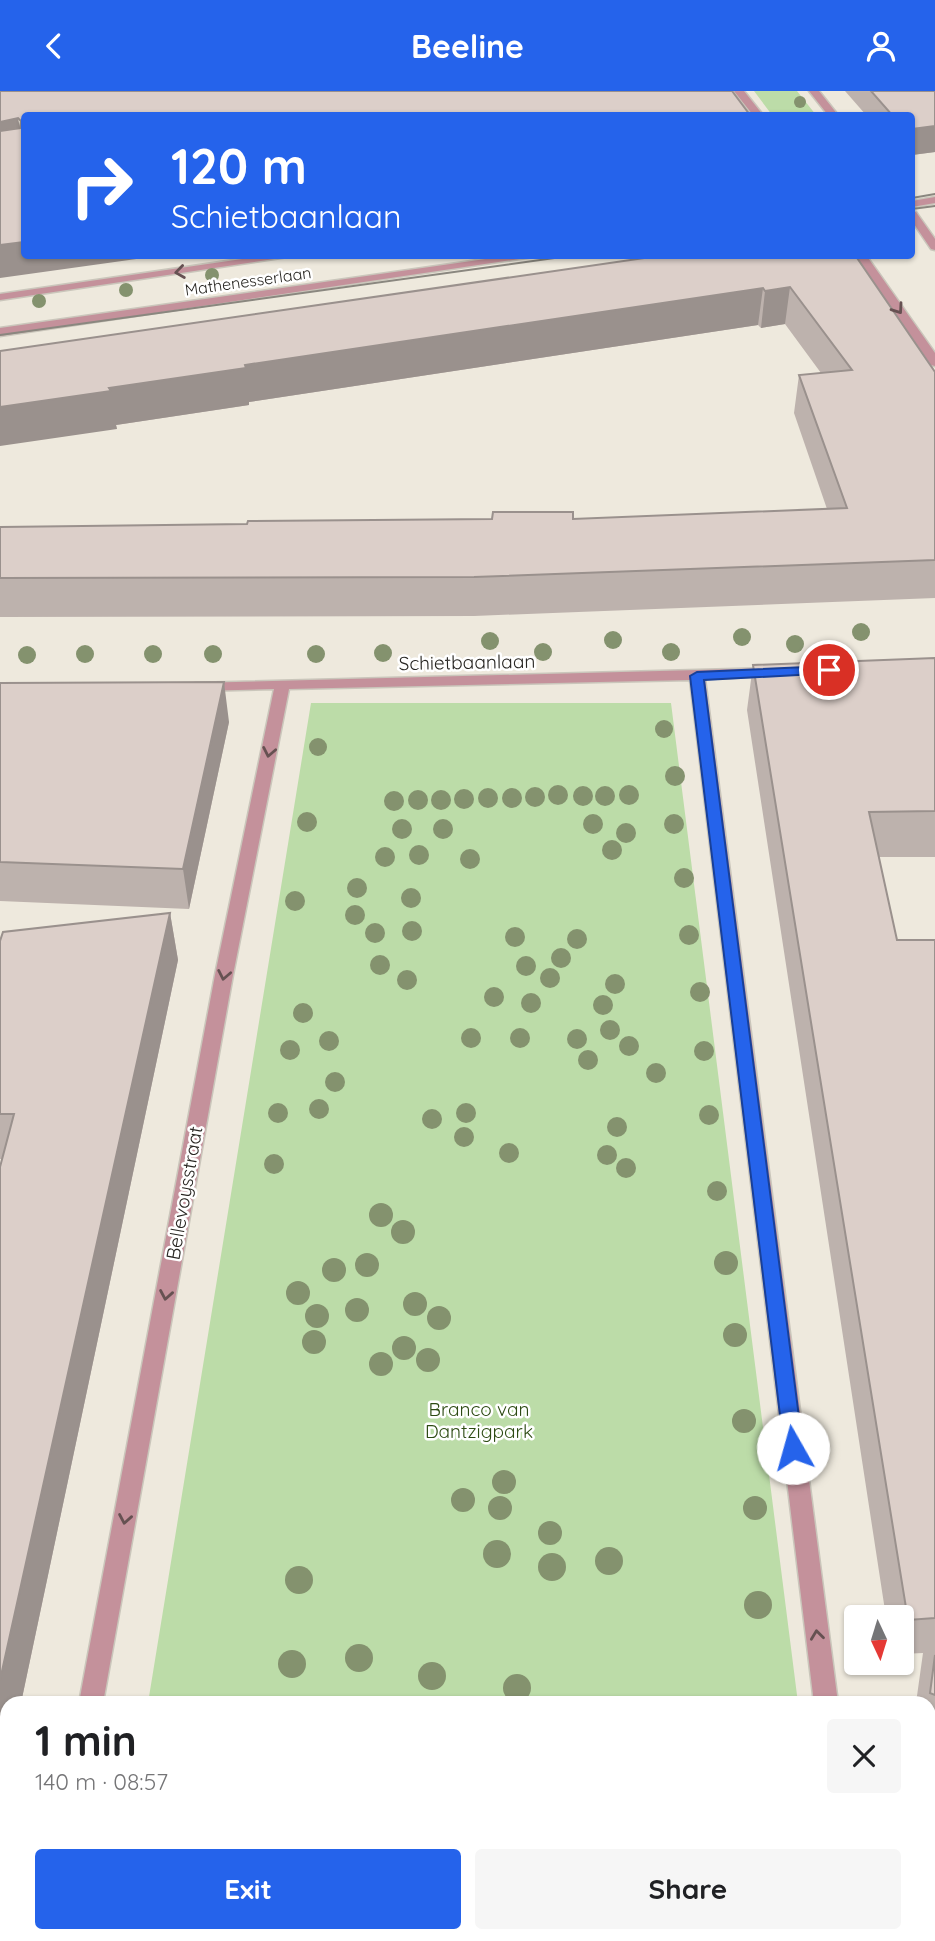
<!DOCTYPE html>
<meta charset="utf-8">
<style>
body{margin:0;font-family:Quicksand,sans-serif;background:#f6f6f6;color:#202124;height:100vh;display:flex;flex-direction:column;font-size:26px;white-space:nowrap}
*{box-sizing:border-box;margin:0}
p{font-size:23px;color:#757577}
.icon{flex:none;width:38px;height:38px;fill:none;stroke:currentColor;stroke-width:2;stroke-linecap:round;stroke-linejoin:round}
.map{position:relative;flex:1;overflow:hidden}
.side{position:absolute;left:0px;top:1605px;width:936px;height:247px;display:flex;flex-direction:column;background:#fff;border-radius:21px 21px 0 0;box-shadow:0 2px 5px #0004}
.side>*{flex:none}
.banner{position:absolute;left:21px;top:21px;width:894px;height:147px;border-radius:7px;box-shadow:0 2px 5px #0004;background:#2563eb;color:#fff;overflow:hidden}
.needle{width:46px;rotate:176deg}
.buttons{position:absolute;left:844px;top:1514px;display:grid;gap:14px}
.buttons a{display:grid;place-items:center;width:70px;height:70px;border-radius:7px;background:#fff;box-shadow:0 2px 5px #0004;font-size:35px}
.pin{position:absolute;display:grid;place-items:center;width:60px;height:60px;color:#fff;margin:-30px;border:4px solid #fff;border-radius:50%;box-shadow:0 2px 7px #0007}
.me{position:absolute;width:77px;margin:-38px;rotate:353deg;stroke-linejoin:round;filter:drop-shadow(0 0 5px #0008)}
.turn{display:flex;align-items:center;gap:24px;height:147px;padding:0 35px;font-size:32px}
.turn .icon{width:91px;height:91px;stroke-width:2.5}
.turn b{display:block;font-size:49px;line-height:60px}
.round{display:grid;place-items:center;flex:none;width:74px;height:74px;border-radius:7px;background:#f6f6f6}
.headline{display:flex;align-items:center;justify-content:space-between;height:119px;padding:0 35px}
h1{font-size:42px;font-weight:700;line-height:52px}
.action{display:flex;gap:14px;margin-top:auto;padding:14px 35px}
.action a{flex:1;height:80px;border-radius:7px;background:#2563eb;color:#fff;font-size:28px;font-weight:700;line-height:80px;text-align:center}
.action a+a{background:#f6f6f6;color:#202124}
header{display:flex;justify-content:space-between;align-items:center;height:91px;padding:0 35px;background:#2563eb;color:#fff;font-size:32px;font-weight:700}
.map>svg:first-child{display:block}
.green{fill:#bcdca8}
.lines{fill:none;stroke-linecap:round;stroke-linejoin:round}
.minor-casing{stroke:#cac6bb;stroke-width:3}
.tertiary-casing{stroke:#cac6bb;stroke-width:3}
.minor{fill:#c4919b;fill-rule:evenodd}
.tertiary{fill:#c4919b;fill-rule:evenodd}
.tram{stroke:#8a877f;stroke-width:2}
.tree{fill:#84926e}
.wall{fill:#bdb2ad}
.shaded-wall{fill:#9a918d}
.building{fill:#dccfc9;stroke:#9a918d;stroke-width:2}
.oneway{stroke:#665152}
.route{fill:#2563eb;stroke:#184099;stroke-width:2}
.labels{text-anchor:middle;stroke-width:5;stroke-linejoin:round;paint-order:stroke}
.far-street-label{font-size:16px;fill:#282622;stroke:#fff}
.street-label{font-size:19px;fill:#282622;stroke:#fff}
.park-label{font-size:19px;fill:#2d4b13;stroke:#fff}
</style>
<header><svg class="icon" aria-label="back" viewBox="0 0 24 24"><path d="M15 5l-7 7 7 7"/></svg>Beeline<svg class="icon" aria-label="person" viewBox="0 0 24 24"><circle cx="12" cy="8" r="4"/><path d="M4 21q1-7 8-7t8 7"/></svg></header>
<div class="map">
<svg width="935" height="1850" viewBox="0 0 935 1850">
<rect width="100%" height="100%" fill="#eee9dd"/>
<path class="green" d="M754,0H797L816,24H772Z
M311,612H671L798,1612H148Z
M168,1844H741L742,1850H167Z"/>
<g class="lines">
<defs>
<path id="minor" d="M734,0H744L763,24H753Z
M809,0H819L838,24H828Z
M912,120L916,121L935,148V159L931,158L912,130Z
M269,164H301L0,209V203Z
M855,164H866L935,262V275L931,274Z
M774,577L781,582L779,585L705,588L838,1612H814L690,589L289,598L233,884L103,1612H79L215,884L274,598L200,600L195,598L193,595L195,592Z
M929,1724H935V1748H929Z
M0,1739L7,1740V1764L0,1763Z
M42,1844H67V1850H41Z
M843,1844H869V1850H843Z"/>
<path id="tertiary" d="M935,106V112L912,116V110Z
M514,164H546L0,245V237Z"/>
</defs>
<use href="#minor" class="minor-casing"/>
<use href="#tertiary" class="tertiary-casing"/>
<use href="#minor" class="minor"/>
<use href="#tertiary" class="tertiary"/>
<path class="tram" d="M912,107L935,103
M912,118L935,115
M0,244L576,164"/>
</g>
<g class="tree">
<circle cx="800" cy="11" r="6"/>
<circle cx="212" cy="184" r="7"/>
<circle cx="126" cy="199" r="7"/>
<circle cx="39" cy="210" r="7"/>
<circle cx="861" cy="541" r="9"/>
<circle cx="742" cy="546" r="9"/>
<circle cx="613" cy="549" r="9"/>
<circle cx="490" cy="550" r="9"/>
<circle cx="795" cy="553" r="9"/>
<circle cx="543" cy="561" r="9"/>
<circle cx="671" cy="561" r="9"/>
<circle cx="383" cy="562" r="9"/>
<circle cx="85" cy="563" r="9"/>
<circle cx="153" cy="563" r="9"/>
<circle cx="213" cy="563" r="9"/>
<circle cx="316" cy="563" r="9"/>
<circle cx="27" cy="564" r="9"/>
<circle cx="664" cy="638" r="9"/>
<circle cx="318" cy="656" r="9"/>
<circle cx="675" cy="685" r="10"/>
<circle cx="558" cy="704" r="10"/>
<circle cx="629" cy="704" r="10"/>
<circle cx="583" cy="705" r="10"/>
<circle cx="605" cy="705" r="10"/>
<circle cx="535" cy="706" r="10"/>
<circle cx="488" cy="707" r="10"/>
<circle cx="512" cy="707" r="10"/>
<circle cx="464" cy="708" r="10"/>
<circle cx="418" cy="709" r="10"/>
<circle cx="441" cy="709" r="10"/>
<circle cx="394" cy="710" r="10"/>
<circle cx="307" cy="731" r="10"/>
<circle cx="593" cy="733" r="10"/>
<circle cx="674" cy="733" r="10"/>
<circle cx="402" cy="738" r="10"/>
<circle cx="443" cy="738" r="10"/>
<circle cx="626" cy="742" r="10"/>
<circle cx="612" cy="759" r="10"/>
<circle cx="419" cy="764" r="10"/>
<circle cx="385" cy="766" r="10"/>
<circle cx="470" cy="768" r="10"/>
<circle cx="684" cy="787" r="10"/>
<circle cx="357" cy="797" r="10"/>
<circle cx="411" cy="807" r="10"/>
<circle cx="295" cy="810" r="10"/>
<circle cx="355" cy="824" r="10"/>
<circle cx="412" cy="840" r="10"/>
<circle cx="375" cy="842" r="10"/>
<circle cx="689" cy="844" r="10"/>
<circle cx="515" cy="846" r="10"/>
<circle cx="577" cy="848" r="10"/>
<circle cx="561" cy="867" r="10"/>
<circle cx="380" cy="874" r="10"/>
<circle cx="526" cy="875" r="10"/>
<circle cx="550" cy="887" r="10"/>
<circle cx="407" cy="889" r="10"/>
<circle cx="615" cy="893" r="10"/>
<circle cx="700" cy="901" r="10"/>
<circle cx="494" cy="906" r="10"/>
<circle cx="531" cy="912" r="10"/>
<circle cx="603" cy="914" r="10"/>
<circle cx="303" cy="922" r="10"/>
<circle cx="610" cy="939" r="10"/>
<circle cx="471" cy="947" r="10"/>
<circle cx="520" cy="947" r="10"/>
<circle cx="577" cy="948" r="10"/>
<circle cx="329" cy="950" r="10"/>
<circle cx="629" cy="955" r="10"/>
<circle cx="290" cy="959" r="10"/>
<circle cx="704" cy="960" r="10"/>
<circle cx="588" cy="969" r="10"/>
<circle cx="656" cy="982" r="10"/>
<circle cx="335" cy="991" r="10"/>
<circle cx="319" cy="1018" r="10"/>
<circle cx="278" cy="1022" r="10"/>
<circle cx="466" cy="1022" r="10"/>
<circle cx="709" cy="1024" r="10"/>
<circle cx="432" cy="1028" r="10"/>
<circle cx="617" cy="1036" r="10"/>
<circle cx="464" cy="1046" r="10"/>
<circle cx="509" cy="1062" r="10"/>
<circle cx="607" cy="1064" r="10"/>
<circle cx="274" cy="1073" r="10"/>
<circle cx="626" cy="1077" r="10"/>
<circle cx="717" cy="1100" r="10"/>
<circle cx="381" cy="1124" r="12"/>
<circle cx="403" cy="1141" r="12"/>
<circle cx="726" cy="1172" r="12"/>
<circle cx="367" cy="1174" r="12"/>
<circle cx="334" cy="1179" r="12"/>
<circle cx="298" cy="1202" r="12"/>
<circle cx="415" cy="1213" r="12"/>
<circle cx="357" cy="1219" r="12"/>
<circle cx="317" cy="1225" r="12"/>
<circle cx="439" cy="1227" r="12"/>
<circle cx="735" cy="1244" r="12"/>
<circle cx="314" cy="1251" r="12"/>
<circle cx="404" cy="1257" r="12"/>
<circle cx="428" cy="1269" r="12"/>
<circle cx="381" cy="1273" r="12"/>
<circle cx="744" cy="1330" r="12"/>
<circle cx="504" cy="1391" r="12"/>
<circle cx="463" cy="1409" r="12"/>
<circle cx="500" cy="1417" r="12"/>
<circle cx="755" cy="1417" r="12"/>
<circle cx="550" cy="1442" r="12"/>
<circle cx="497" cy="1463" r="14"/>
<circle cx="609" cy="1470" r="14"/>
<circle cx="552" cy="1476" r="14"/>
<circle cx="299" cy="1489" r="14"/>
<circle cx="758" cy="1514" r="14"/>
<circle cx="359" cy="1567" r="14"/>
<circle cx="292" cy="1573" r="14"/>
<circle cx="432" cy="1585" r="14"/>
<circle cx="517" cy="1597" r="14"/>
</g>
<path class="wall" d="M845,0H935V61L912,64V24H866Z
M855,164L935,281V507L474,525L0,526V436H88L573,428L827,418L794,322L799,284L821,282L785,233L761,237L758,234L249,311V314L116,334L117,338L0,260Z
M935,567V766H879L897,849H935V1643L929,1641V1612H916L923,1562L901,1563V1526H886L747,619L753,574Z
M0,592L229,631L189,818L0,810Z
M170,822L178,869L21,1612H7V1661L0,1666L2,1068H0V850Z"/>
<path class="shaded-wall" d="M18,27L24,57L0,62V31Z
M935,35V61L912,64V38Z
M24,151V164H165L0,187V154Z
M790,196L785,233L761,237L765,200Z
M763,197L758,234L249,311V314L116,334L117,338L0,355V316L245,274Z
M224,591L229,631L189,818L183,778Z
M170,822L178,869L21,1612H7V1661L0,1666V1589Z"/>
<path class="building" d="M0,0H732L750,24H24V151L0,154V40L20,37L21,30L18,27L0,31Z
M871,0H935V35L912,38V24H892Z
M665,164H855L935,281V469L474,486L0,487V436L247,433L248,430L492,428L493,421H573V428L847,417L799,284L852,279L790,196L765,200L763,197L245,274L246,277L109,297L111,300L0,316V260Z
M935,567V720L869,721L897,849H935V1527L908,1529L753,574Z
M224,591L183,778L0,771V592Z
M170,822L0,1589V1076L14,1023H0V850L3,841Z
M935,1564V1604L930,1602Z"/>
<defs><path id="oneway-chevron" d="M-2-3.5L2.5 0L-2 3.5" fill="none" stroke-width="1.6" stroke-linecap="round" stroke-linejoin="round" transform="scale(1.75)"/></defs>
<g class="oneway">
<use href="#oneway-chevron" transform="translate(180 181) rotate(172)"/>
<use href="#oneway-chevron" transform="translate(898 218) rotate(55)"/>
<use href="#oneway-chevron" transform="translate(269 661) rotate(101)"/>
<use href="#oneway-chevron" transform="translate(224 884) rotate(101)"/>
<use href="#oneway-chevron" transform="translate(166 1204) rotate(100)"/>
<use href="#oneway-chevron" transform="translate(125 1428) rotate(100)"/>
<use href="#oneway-chevron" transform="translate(817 1544) rotate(-97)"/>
</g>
<path class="route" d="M829,575L836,579L834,582L704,589L803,1357L800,1363L793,1365L786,1363L784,1357L690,585L697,581Z"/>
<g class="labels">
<g class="far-street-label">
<text transform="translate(248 190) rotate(-8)" y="6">Mathenesserlaan</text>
</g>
<g class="street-label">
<text transform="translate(467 571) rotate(-1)" y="7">Schietbaanlaan</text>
<text transform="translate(184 1102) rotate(-80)" y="7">Bellevoysstraat</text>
</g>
<g class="park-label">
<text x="479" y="1325">Branco van<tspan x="479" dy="22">Dantzigpark</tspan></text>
</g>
</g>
</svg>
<div class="buttons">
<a><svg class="needle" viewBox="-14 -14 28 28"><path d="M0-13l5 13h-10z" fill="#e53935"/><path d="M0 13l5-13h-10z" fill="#757577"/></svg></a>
</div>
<div class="pin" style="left:829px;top:579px;background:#d93025"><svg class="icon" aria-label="arrive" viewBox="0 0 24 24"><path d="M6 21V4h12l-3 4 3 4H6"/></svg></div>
<svg class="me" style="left:793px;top:1357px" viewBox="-20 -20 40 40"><circle r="19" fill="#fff"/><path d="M0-13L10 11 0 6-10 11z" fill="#2563eb"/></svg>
<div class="banner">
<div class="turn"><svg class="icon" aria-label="right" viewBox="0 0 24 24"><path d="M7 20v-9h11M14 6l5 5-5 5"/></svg><div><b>120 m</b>Schietbaanlaan</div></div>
</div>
<section class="side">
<div class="headline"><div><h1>1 min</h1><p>140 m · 08:57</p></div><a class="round"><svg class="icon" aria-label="close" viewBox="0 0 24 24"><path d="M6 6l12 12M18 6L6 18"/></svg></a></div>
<div class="action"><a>Exit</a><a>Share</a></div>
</section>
</div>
